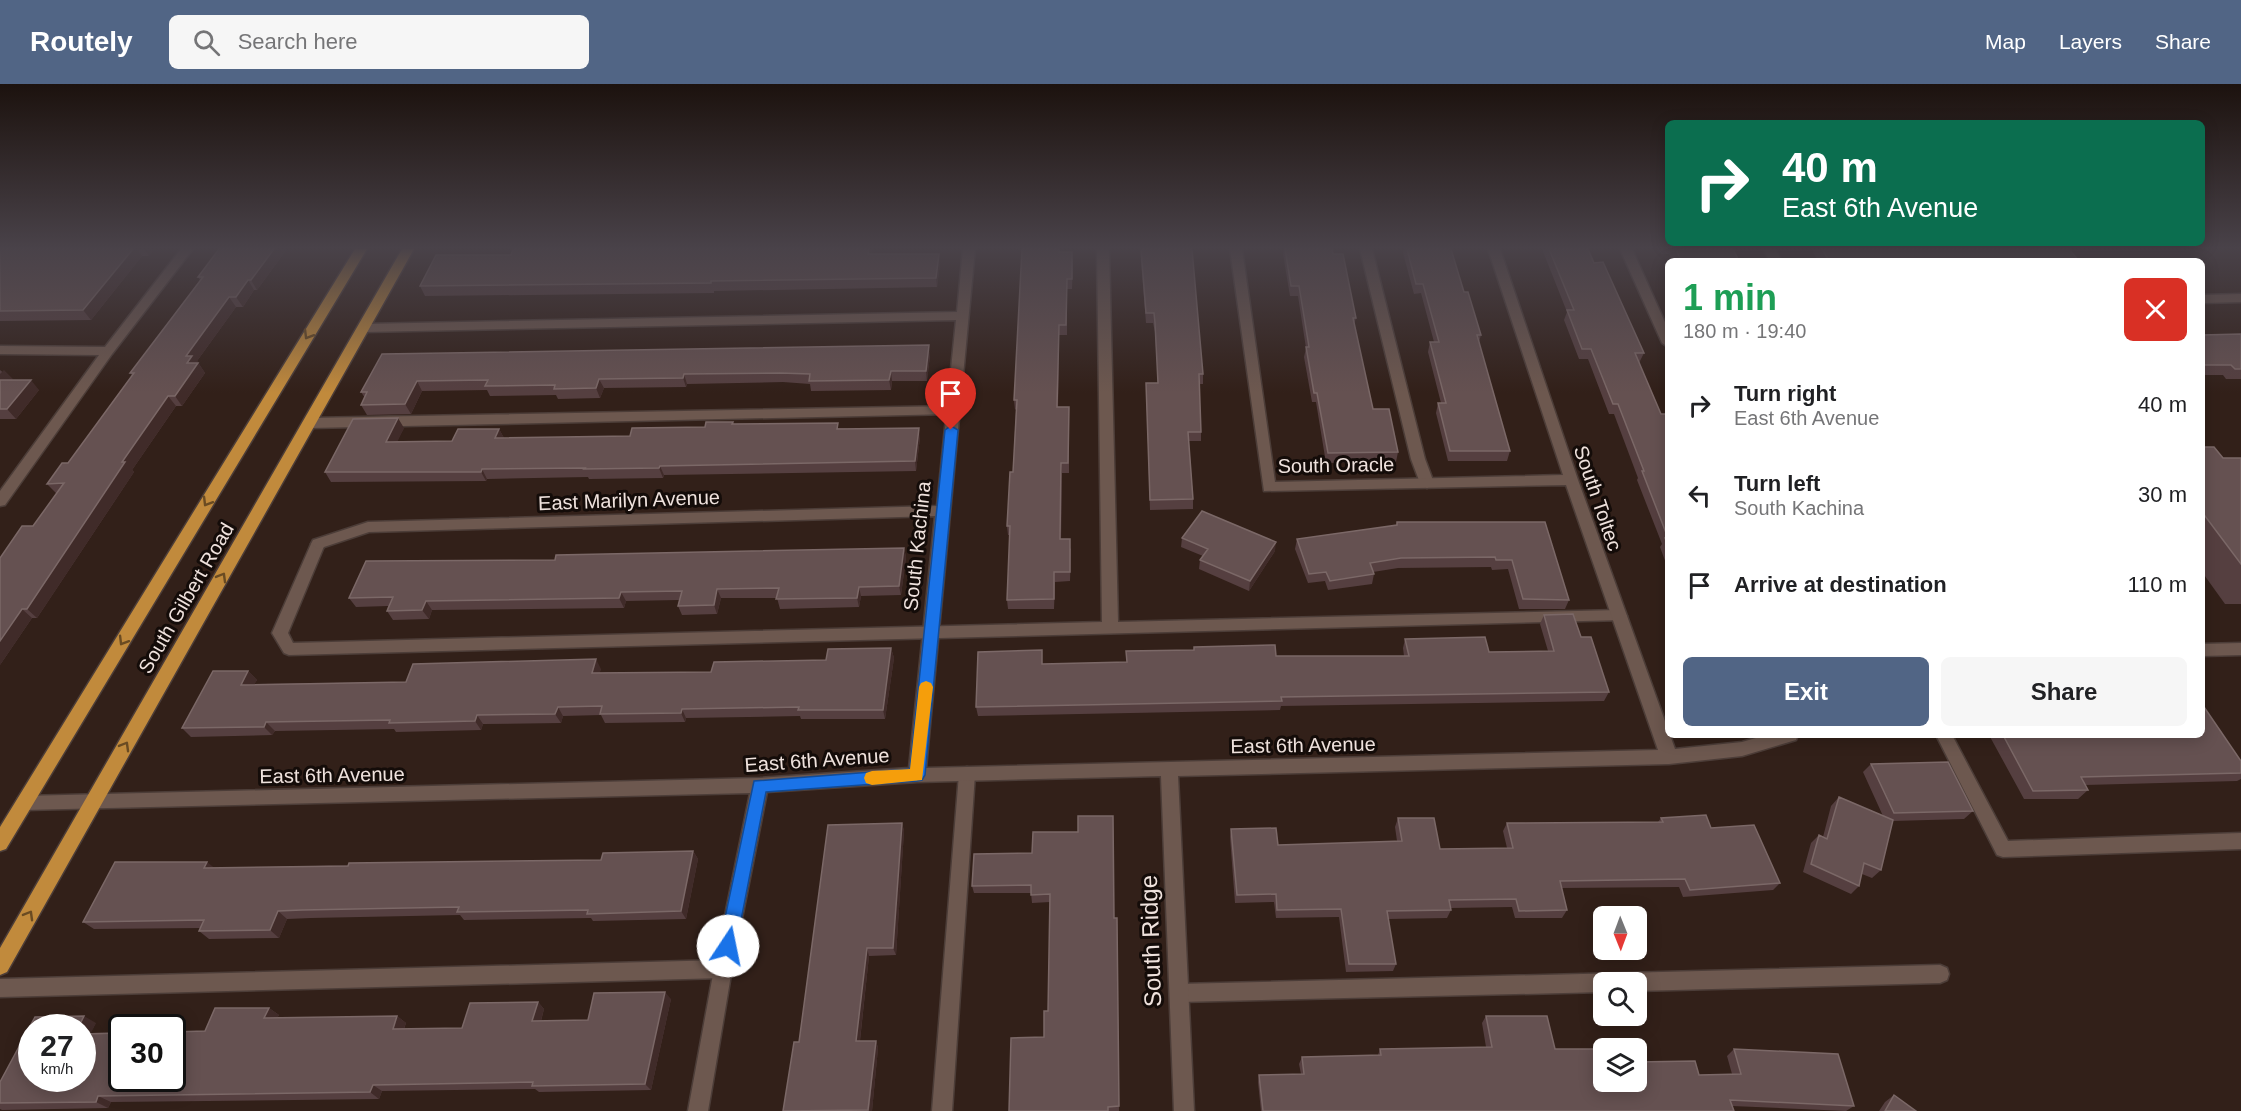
<!DOCTYPE html>
<meta charset="utf-8">
<style>
body{margin:0;font-family:Helvetica,sans-serif;background:#f6f6f6;color:#202124;height:100vh;display:flex;flex-direction:column;font-size:22px;white-space:nowrap}
*{box-sizing:border-box;margin:0}
p{font-size:20px;color:#757577}
.icon{flex:none;width:33px;height:33px;fill:none;stroke:currentColor;stroke-width:2;stroke-linecap:round;stroke-linejoin:round}
.map{position:relative;flex:1;overflow:hidden}
.panel{position:absolute;left:1665px;top:174px;width:540px;height:480px;display:flex;flex-direction:column;background:#fff;border-radius:9px;box-shadow:0 3px 15px #0003}
.panel>*{flex:none}
.guide{position:absolute;left:1665px;top:36px;width:540px;height:126px;border-radius:9px;box-shadow:0 3px 15px #0003;background:#0b6e4f;color:#fff;overflow:hidden}
.needle{width:39px;rotate:179deg}
.fabs{position:absolute;left:1593px;top:822px;display:grid;gap:12px}
.fabs a{display:grid;place-items:center;width:54px;height:54px;border-radius:9px;background:#fff;box-shadow:0 3px 15px #0003;font-size:30px}
.speed{position:absolute;left:18px;top:930px;display:flex;gap:12px;font-size:30px;font-weight:700;text-align:center}
.speed>*{display:grid;place-content:center;width:78px;height:78px;border-radius:50%;background:#fff;box-shadow:0 3px 15px #0003;line-height:1}
.speed small{font-size:15px;font-weight:400}
.speed .limit{border:3px solid #111;border-radius:9px;background:#fff;color:#111}
.pin{position:absolute;display:grid;place-items:center;width:51px;height:51px;color:#fff;margin:-62px -26px;border-radius:50% 50% 50% 0;rotate:-45deg;box-shadow:0 0 6px #0007}
.pin .icon{rotate:45deg}
.me{position:absolute;width:66px;margin:-33px;rotate:11deg;stroke-linejoin:round;filter:drop-shadow(0 0 4px #0008)}
.turn{display:flex;align-items:center;gap:21px;height:126px;padding:0 18px;font-size:27px}
.turn .icon{width:78px;height:78px;stroke-width:2.5}
.turn b{display:block;font-size:42px;line-height:51px}
.round{display:grid;place-items:center;flex:none;width:63px;height:63px;border-radius:9px;background:#f6f6f6}
.overview{display:flex;align-items:center;justify-content:space-between;height:102px;padding:0 18px}
h1{font-size:36px;font-weight:700;line-height:45px;color:#1e9e55}
.cta{display:flex;gap:12px;margin-top:auto;padding:12px 18px}
.cta a{flex:1;height:69px;border-radius:9px;background:#516585;color:#fff;font-size:24px;font-weight:700;line-height:69px;text-align:center}
.cta a+a{background:#f6f6f6;color:#202124}
ul{padding:0;list-style:none}
li{display:flex;align-items:center;gap:18px;height:90px;padding:0 18px}
li div{flex:1}
li b{display:block;font-size:22px}
li em{font-style:normal}
header{display:flex;align-items:center;gap:36px;box-sizing:border-box;height:84px;padding:0 30px;background:#516585;color:#fff}
header strong{font-size:28px}
nav{display:flex;gap:33px;margin-inline-start:auto;font-size:21px}
.search{width:420px;height:54px;background:#f6f6f6;display:flex;align-items:center;gap:15px;box-sizing:border-box;padding:0 21px;border-radius:9px;color:#757577;font-size:22px}
.map>svg:first-child{display:block}
.lines{fill:none;stroke-linecap:round;stroke-linejoin:round}
.service-casing{stroke:#4c3d38;stroke-width:3}
.minor-casing{stroke:#4c3d38;stroke-width:3}
.primary-casing{stroke:#4c3d38;stroke-width:3}
.service{fill:#6d584f;fill-rule:evenodd}
.minor{fill:#6d584f;fill-rule:evenodd}
.primary{fill:#c18a3c;fill-rule:evenodd}
.wall{fill:#553f40}
.shaded-wall{fill:#402b29}
.building{fill:#655151;stroke:#7b6867;stroke-width:1.5}
.oneway{stroke:#6a4b22}
.route{fill:#1a73e8;stroke:#114b97;stroke-width:1.5}
.slow{fill:#f59e0b}
.labels{text-anchor:middle;stroke-width:6;stroke-linejoin:round;paint-order:stroke}
.street-label{font-size:20px;fill:#efe2dd;stroke:#140c09}
.near-street-label{font-size:24px;fill:#efe2dd;stroke:#140c09}
</style>
<header>
<strong>Routely</strong>
<div class="search"><svg class="icon" aria-label="search" viewBox="0 0 24 24"><circle cx="10" cy="10" r="6"/><path d="M15 15l6 6"/></svg>Search here</div>
<nav><a>Map</a><a>Layers</a><a>Share</a></nav>
</header>
<div class="map">
<svg width="2241" height="1027" viewBox="0 0 2241 1027">
<rect width="100%" height="100%" fill="#322019"/>
<g class="lines">
<defs>
<path id="service" d="M1097,165H1109L1118,538L1619,526L1624,528L1627,532L1624,536L289,571L284,569L272,549L311,460L318,455L325,460L288,549L293,559L1102,538Z
M1360,165H1372L1425,375L1434,399L1427,404L1420,399L1411,375Z
M1620,165H1632L1668,245V263L1662,259Z
M953,322L960,326L953,330L310,344L303,339L310,334Z
M1936,651H1952L2008,757L2241,749V765L2003,773L1997,771Z
M967,683L973,685L975,690L952,1027H932L959,690L961,685Z
M723,876L730,879L732,885L730,891L723,894L0,913V895Z
M1940,881L1947,884L1949,890L1947,896L1940,899L1636,907V898H1604V908L1179,918L1172,916L1170,909L1172,902L1179,900Z"/>
<path id="minor" d="M181,165H193L112,270L5,421L0,422V407L99,271L0,270V262L105,263Z
M963,165H975L926,684L1658,666L1566,401L1264,407L1230,165H1242L1275,398L1563,391L1488,165H1500L1578,396L1675,665L1742,658L1766,651H1798L1796,656L1742,672L1669,680L1178,692L1194,1027H1174L1161,692L917,698L767,708L732,885L708,1027H688L714,885L750,709L24,726L18,724L16,719L18,714L24,712L760,694L909,684L935,432L369,448L318,465L311,460L313,456L368,438L937,422L956,236L364,248L358,244L364,240L957,228Z
M1763,165H1775L1782,177H1770Z
M2241,210V218L2202,219V211Z
M2241,559V571L2202,572V560Z"/>
<path id="primary" d="M355,165H367L6,765L0,767V743Z
M402,165H414L7,888L0,891V864Z"/>
</defs>
<use href="#service" class="service-casing"/>
<use href="#minor" class="minor-casing"/>
<use href="#primary" class="primary-casing"/>
<use href="#service" class="service"/>
<use href="#minor" class="minor"/>
<use href="#primary" class="primary"/>
</g>
<path class="wall" d="M0,165H154L149,172H142L91,236L0,237Z
M287,165L257,206H254L243,223H236L197,277L205,289L182,322H176L132,386L134,388L37,534H32L0,581L33,442L57,409H56L47,400L68,379L132,291L130,289L200,196L198,193Z
M1022,165H1060V168L1073,177L1072,205H1067V251H1059L1058,323H1069V389H1062L1061,455L1071,465L1070,497L1055,498L1054,525H1008L1007,516L1010,451H1008L1007,442L1013,388L1016,325L1015,326L1014,316Z
M1140,165H1192L1203,290V300H1199L1201,348V357H1189L1193,415V425L1150,426L1146,299H1158L1155,248L1153,239H1146Z
M1284,165H1332L1356,234L1354,240L1373,325L1398,368L1396,378L1326,379L1316,318H1312L1304,273L1306,264L1298,212H1290L1283,170Z
M1404,165H1451L1464,208L1481,251L1479,258L1510,367L1507,377H1448L1436,329L1438,319H1441L1428,268L1430,258H1434L1421,209L1414,210L1403,169Z
M1542,165H1588L1594,179L1644,269L1639,279L1661,330L1668,333V485L1660,463L1662,460L1637,396L1638,394L1614,330H1609L1588,275H1579L1564,236L1567,228Z
M1659,165H1733L1739,177H1673L1669,170H1661Z
M1814,165H2069L2079,177H1818L1813,168Z
M872,170L940,179L937,203L714,207V209L425,212L420,202Z
M2241,250V295H2226L2223,291H2202V251Z
M382,270L930,271L927,297H892L891,306L811,307L810,300L783,298L687,300L686,303L604,304L600,314L558,315L556,311L490,312L487,306L422,307L411,330L367,331L361,321L365,314L361,308Z
M0,286L12,296L39,306L16,335H0Z
M733,338L734,340L839,344L920,353L916,387L664,391L663,394L589,395L588,393L487,395L486,397L331,398L325,388L404,344L397,357H452L499,345L504,354L630,352L705,343Z
M2202,363L2223,374H2241V520H2225L2202,488Z
M1397,438H1545L1569,516L1565,525H1519L1508,485L1492,486L1491,483L1398,484L1373,488L1374,490L1372,500L1328,506L1325,497L1308,499L1295,465L1297,455L1396,442Z
M1182,454L1275,467L1249,507L1199,485L1200,476L1203,472L1181,463Z
M904,464L906,473L901,511L861,512L859,523L780,525L777,514H721L717,530L682,531L678,522L679,516L626,517L624,524L432,526L429,535L393,536L387,527L388,522L356,523L349,514L555,476Z
M1544,531L1581,553L1609,608L1604,617L1281,622L1280,626L978,632L976,623L1276,572H1404L1403,564L1405,555L1489,568L1548,567L1540,540Z
M891,564L894,574L885,635H801L800,632L686,634L685,638L605,639L601,631L563,632L561,639L483,640L481,646L396,648L394,645L275,647L272,651L191,653L182,644L248,587L257,596L254,600L406,598L601,585L599,589L711,588L826,576Z
M1989,651H2202L2241,677V695L2237,697L2085,701L2088,706L2078,715H2024Z
M1871,680L1973,727L1964,735L1893,737L1881,786L1872,794L1862,790L1859,802L1851,810L1803,788L1811,759L1819,751L1823,753L1831,722L1839,713L1883,732L1863,688Z
M1398,734L1440,765L1507,764L1503,747L1507,739L1658,738L1661,734L1711,744L1780,799L1773,806L1683,813L1679,803L1562,804L1567,826L1562,834H1515L1512,823L1451,824V826L1447,834L1388,835L1396,880L1393,887L1346,888L1339,833L1276,834L1274,818L1235,819L1230,753L1231,745L1278,761L1397,757L1395,743Z
M902,739L904,747L896,871L869,872L860,957H876L878,964L872,1027H783L799,958Z
M693,767L698,775L686,835L593,837L591,834L464,836L460,831L311,834L287,835L279,854L209,855L199,847L200,844L94,845L83,838L214,784L601,776Z
M974,770L1114,834H1117L1119,1027H1009L1044,953L1048,927L1050,818L1032,819L1031,809H974L972,802Z
M671,915L651,1006L539,1008L535,1005L382,1007L379,1015L111,1018L108,1024L2,1026L0,1025V998L96,939L90,949L205,947L269,924L279,931L277,934L397,932L406,939L404,945L462,944L538,918L544,925L541,937L588,936Z
M1486,932L1555,965L1598,978L1699,991L1732,990L1727,972L1734,965L1854,1022L1846,1027L1732,1022L1734,1027H1261L1258,998L1259,991L1301,990L1299,980L1302,973L1378,971L1380,965L1486,963L1482,939Z
M1894,1011L1916,1027H1879L1885,1018Z"/>
<path class="shaded-wall" d="M133,165H137L142,172L91,236L83,226Z
M144,165H154L149,172Z
M274,165H287L257,206L251,196Z
M869,165H873L870,180L868,170Z
M939,170L940,179L937,203L936,194Z
M248,196L254,206L243,223L236,213Z
M229,213L236,223L197,277L205,289L182,322L175,312L187,279L186,272Z
M1059,241V251L1058,333L1057,323Z
M929,261L930,271L927,297L926,287Z
M4,286L13,295L4,306L0,301V290Z
M891,287L892,297L891,306L889,296Z
M684,290L687,300L686,303L683,294Z
M599,295L604,304L600,314L596,304Z
M31,296L39,306L16,335L7,325Z
M417,297L422,307L411,330L405,320Z
M168,312L176,322L132,386L134,388L37,534L27,525L122,378Z
M398,334L404,344L393,367L386,358Z
M919,344L920,353L916,387L915,377Z
M499,345L504,354H495Z
M1061,379L1062,389L1061,465L1060,455Z
M660,382L664,391L663,394L659,384Z
M482,385L487,395L486,397L481,388Z
M1276,458L1275,467L1249,507L1250,497Z
M904,464L906,473L901,511L899,502Z
M859,503L861,512L859,523L857,514Z
M717,505L721,514L717,530L714,521Z
M621,508L626,517L624,524L619,514Z
M426,517L432,526L429,535L422,526Z
M22,525L32,534L0,581V557Z
M891,564L894,574L885,635L883,626Z
M596,575L601,585L597,598L592,589Z
M248,587L257,596L249,610L241,601Z
M558,623L563,632L561,639L555,630Z
M682,625L686,634L685,638L681,629Z
M477,631L483,640L481,646L475,637Z
M266,638L275,647L272,651L264,643Z
M902,739L904,747L896,871L893,864Z
M693,767L698,775L686,835L681,827Z
M207,778L217,786L204,784Z
M278,827L287,835L279,854L270,846Z
M867,864L869,872L859,964L856,957Z
M665,908L671,915L651,1006L645,1000Z
M538,918L544,925L539,944L532,937Z
M269,924L279,931L274,941L264,934Z
M84,932L96,939L87,957L82,954V944H78Z
M397,932L406,939L401,952L393,945Z
M876,957L878,964L872,1027H869Z
M373,1001L382,1007L379,1015L370,1008Z
M98,1012L111,1018L108,1024L96,1018Z"/>
<path class="building" d="M0,165H133L83,226L0,227Z
M219,165H274L251,196H248L236,213H229L186,272H192L187,279H198L175,312H168L122,378H125L27,525H22L0,557V474L22,442H33L64,399L47,400L62,379H68L134,289H130L203,193H198Z
M513,165H869L868,170H939L936,194L711,197V199L420,202L436,171H511Z
M1022,165H1059V168H1072V195H1067L1066,241H1059L1057,323H1069L1068,379H1061L1060,455H1070V488H1054V515L1007,516L1010,442H1007L1010,388H1013L1017,316H1014Z
M1141,165H1192L1203,290H1199L1201,348H1188L1193,415L1150,416L1146,299H1158L1155,239L1154,229H1146Z
M1285,165H1332L1333,170H1343L1356,234H1353L1373,325H1389L1398,368L1328,369L1317,309H1314L1306,263H1309L1299,202H1291Z
M1407,165H1451L1464,208H1468L1481,251H1477L1510,367H1450L1438,319H1446L1430,258H1439L1423,200H1416Z
M1549,165H1588L1594,179L1603,178L1644,269H1635L1661,330H1666L1668,333V462L1665,454H1668L1642,387H1644L1618,320H1613L1591,265H1582L1567,226H1574Z
M1676,165H1733L1739,177H1681Z
M1822,165H2069L2079,177H1829Z
M2241,250V285H2235L2231,281H2202V251Z
M929,261L926,287H891L889,296L809,297L810,290L780,289L684,290L683,294L599,295L596,304L554,305L555,301L485,302L488,296L417,297L405,320L361,321L367,308H361L382,270Z
M0,296H31L7,325H0Z
M398,334L386,358L452,357L458,345H499L495,354L630,352L632,344L705,343L706,338H733L732,340L838,339L837,345L919,344L915,377L660,382L659,384L584,385L585,384L482,385L481,388H325L353,335Z
M2202,363H2214L2223,374H2241V480L2202,428Z
M1202,427L1276,458L1250,497L1200,476L1208,465L1182,454Z
M1397,438H1545L1569,516L1523,515L1512,476H1496L1495,473L1401,474L1370,479L1374,490L1330,497L1326,488L1309,490L1297,455L1397,441Z
M904,464L899,502L859,503L857,514L776,515L779,504L717,505L714,521L678,522L682,507L621,508L619,514L426,517L422,526L387,527L393,513L349,514L366,477L555,476L556,471Z
M1573,530L1581,553H1591L1609,608L1281,613L1282,617L976,623L978,568L1042,566V580L1127,578L1126,567L1194,566V563L1275,561L1276,572H1409L1405,555L1485,553L1489,568L1554,567L1544,531Z
M891,564L883,626H798L799,623L682,625L681,629L600,630L602,622L558,623L555,630L477,631L475,637L389,639L390,636L266,638L264,643L182,644L213,587H248L241,601L406,598L413,580L596,575L592,589L711,588L714,578L826,576L828,565Z
M2202,620L2241,677V689L2081,693L2088,706L2033,707L2003,651H2202Z
M1948,678L1973,727L1894,729L1871,680Z
M1839,713L1893,736L1881,786L1864,779L1859,802L1811,780L1819,751L1827,755Z
M1706,731L1711,744L1754,741L1780,799L1690,806L1685,795L1560,797L1567,826L1519,827L1516,815L1449,816L1451,826L1387,827L1396,880H1349L1341,825L1277,826L1276,810L1237,811L1231,745L1276,744L1278,761L1402,757L1398,734H1434L1440,765L1513,764L1507,739L1663,738L1661,734Z
M1078,732H1113L1114,834H1117L1119,1022L1108,1023V1027H1009L1011,954L1044,953V927H1048L1050,810L1031,811V801L972,802L974,770L1032,769L1033,748H1078Z
M902,739L893,864H867L856,957H876L868,1026L783,1027L794,958H799L828,741Z
M693,767L681,827L587,830L588,826L457,828L459,823L302,826L278,827L270,846L199,847L204,836L83,838L115,778H207L204,784L348,782L349,779L601,776L603,769Z
M665,908L645,1000L532,1002L533,998L373,1001L370,1008L98,1012L96,1018L0,1019V998L35,933L84,932L78,944H32V994H82V950L122,949V994H172V948L205,947L215,924H269L264,934L397,932L393,945L462,944L470,919L538,918L532,937L588,936L594,909Z
M1486,932H1547L1555,965H1595L1598,978H1604V998H1636V978L1695,977L1699,991L1741,990L1734,965L1838,970L1854,1022L1730,1016L1734,1027H1263L1259,991L1304,990L1302,973L1381,971L1380,965L1492,963Z
M1894,1011L1916,1027H1885Z"/>
<defs><path id="oneway-chevron" d="M-2-3.5L2.5 0L-2 3.5" fill="none" stroke-width="1.6" stroke-linecap="round" stroke-linejoin="round" transform="scale(1.5)"/></defs>
<g class="oneway">
<use href="#oneway-chevron" transform="translate(308 251) rotate(121)"/>
<use href="#oneway-chevron" transform="translate(207 418) rotate(121)"/>
<use href="#oneway-chevron" transform="translate(222 493) rotate(-60)"/>
<use href="#oneway-chevron" transform="translate(123 557) rotate(121)"/>
<use href="#oneway-chevron" transform="translate(125 662) rotate(-60)"/>
<use href="#oneway-chevron" transform="translate(29 831) rotate(-60)"/>
</g>
<linearGradient id="sky" x2="0" y2="1"><stop stop-color="#1c120e"/><stop offset="0.53" stop-color="#494249"/><stop offset="1" stop-color="#494249" stop-opacity="0"/></linearGradient>
<rect width="2241" height="309" fill="url(#sky)"/>
<path class="route" d="M951,342L958,346L925,691L922,696L917,697L766,708L736,862L734,867L728,870L722,867L719,862L754,697L910,685L945,346Z"/>
<path class="slow" d="M926,597L931,599L933,603L922,696L872,701L866,699L864,694L866,689L872,687L910,685L919,603L921,599Z"/>
<g class="labels">
<g class="street-label">
<text transform="translate(1336 381) rotate(-1)" y="7">South Oracle</text>
<text transform="translate(1598 414) rotate(71)" y="7">South Toltec</text>
<text transform="translate(629 416) rotate(-2)" y="7">East Marilyn Avenue</text>
<text transform="translate(917 462) rotate(-84)" y="7">South Kachina</text>
<text transform="translate(186 514) rotate(-60)" y="7">South Gilbert Road</text>
<text transform="translate(1303 661) rotate(-1)" y="7">East 6th Avenue</text>
<text transform="translate(817 676) rotate(-4)" y="7">East 6th Avenue</text>
<text transform="translate(332 691) rotate(-1)" y="7">East 6th Avenue</text>
</g>
<g class="near-street-label">
<text transform="translate(1151 857) rotate(-92)" y="8">South Ridge</text>
</g>
</g>
</svg>
<div class="fabs">
<a><svg class="needle" viewBox="-14 -14 28 28"><path d="M0-13l5 13h-10z" fill="#e53935"/><path d="M0 13l5-13h-10z" fill="#757577"/></svg></a>
<a><svg class="icon" aria-label="search" viewBox="0 0 24 24"><circle cx="10" cy="10" r="6"/><path d="M15 15l6 6"/></svg></a>
<a><svg class="icon" aria-label="layers" viewBox="0 0 24 24"><path d="M12 4l9 5-9 5-9-5zM3 14l9 5 9-5"/></svg></a>
</div>
<div class="speed"><div>27<small>km/h</small></div><div class="limit">30</div></div>
<div class="pin" style="left:951px;top:346px;background:#d93025"><svg class="icon" aria-label="arrive" viewBox="0 0 24 24"><path d="M6 21V4h12l-3 4 3 4H6"/></svg></div>
<svg class="me" style="left:728px;top:862px" viewBox="-20 -20 40 40"><circle r="19" fill="#fff"/><path d="M0-13L10 11 0 6-10 11z" fill="#1a73e8"/></svg>
<div class="guide">
<div class="turn"><svg class="icon" aria-label="right" viewBox="0 0 24 24"><path d="M7 20v-9h11M14 6l5 5-5 5"/></svg><div><b>40 m</b>East 6th Avenue</div></div>
</div>
<section class="panel">
<div class="overview"><div><h1>1 min</h1><p>180 m · 19:40</p></div><a class="round" style="background:#d93025;color:#fff"><svg class="icon" aria-label="close" viewBox="0 0 24 24"><path d="M6 6l12 12M18 6L6 18"/></svg></a></div>
<ul>
<li><svg class="icon" aria-label="right" viewBox="0 0 24 24"><path d="M7 20v-9h11M14 6l5 5-5 5"/></svg><div><b>Turn right</b><p>East 6th Avenue</p></div><em>40 m</em></li>
<li><svg class="icon" aria-label="left" viewBox="0 0 24 24"><path d="M17 20v-9H6M10 6l-5 5 5 5"/></svg><div><b>Turn left</b><p>South Kachina</p></div><em>30 m</em></li>
<li><svg class="icon" aria-label="arrive" viewBox="0 0 24 24"><path d="M6 21V4h12l-3 4 3 4H6"/></svg><div><b>Arrive at destination</b></div><em>110 m</em></li>
</ul>
<div class="cta"><a>Exit</a><a>Share</a></div>
</section>
</div>
